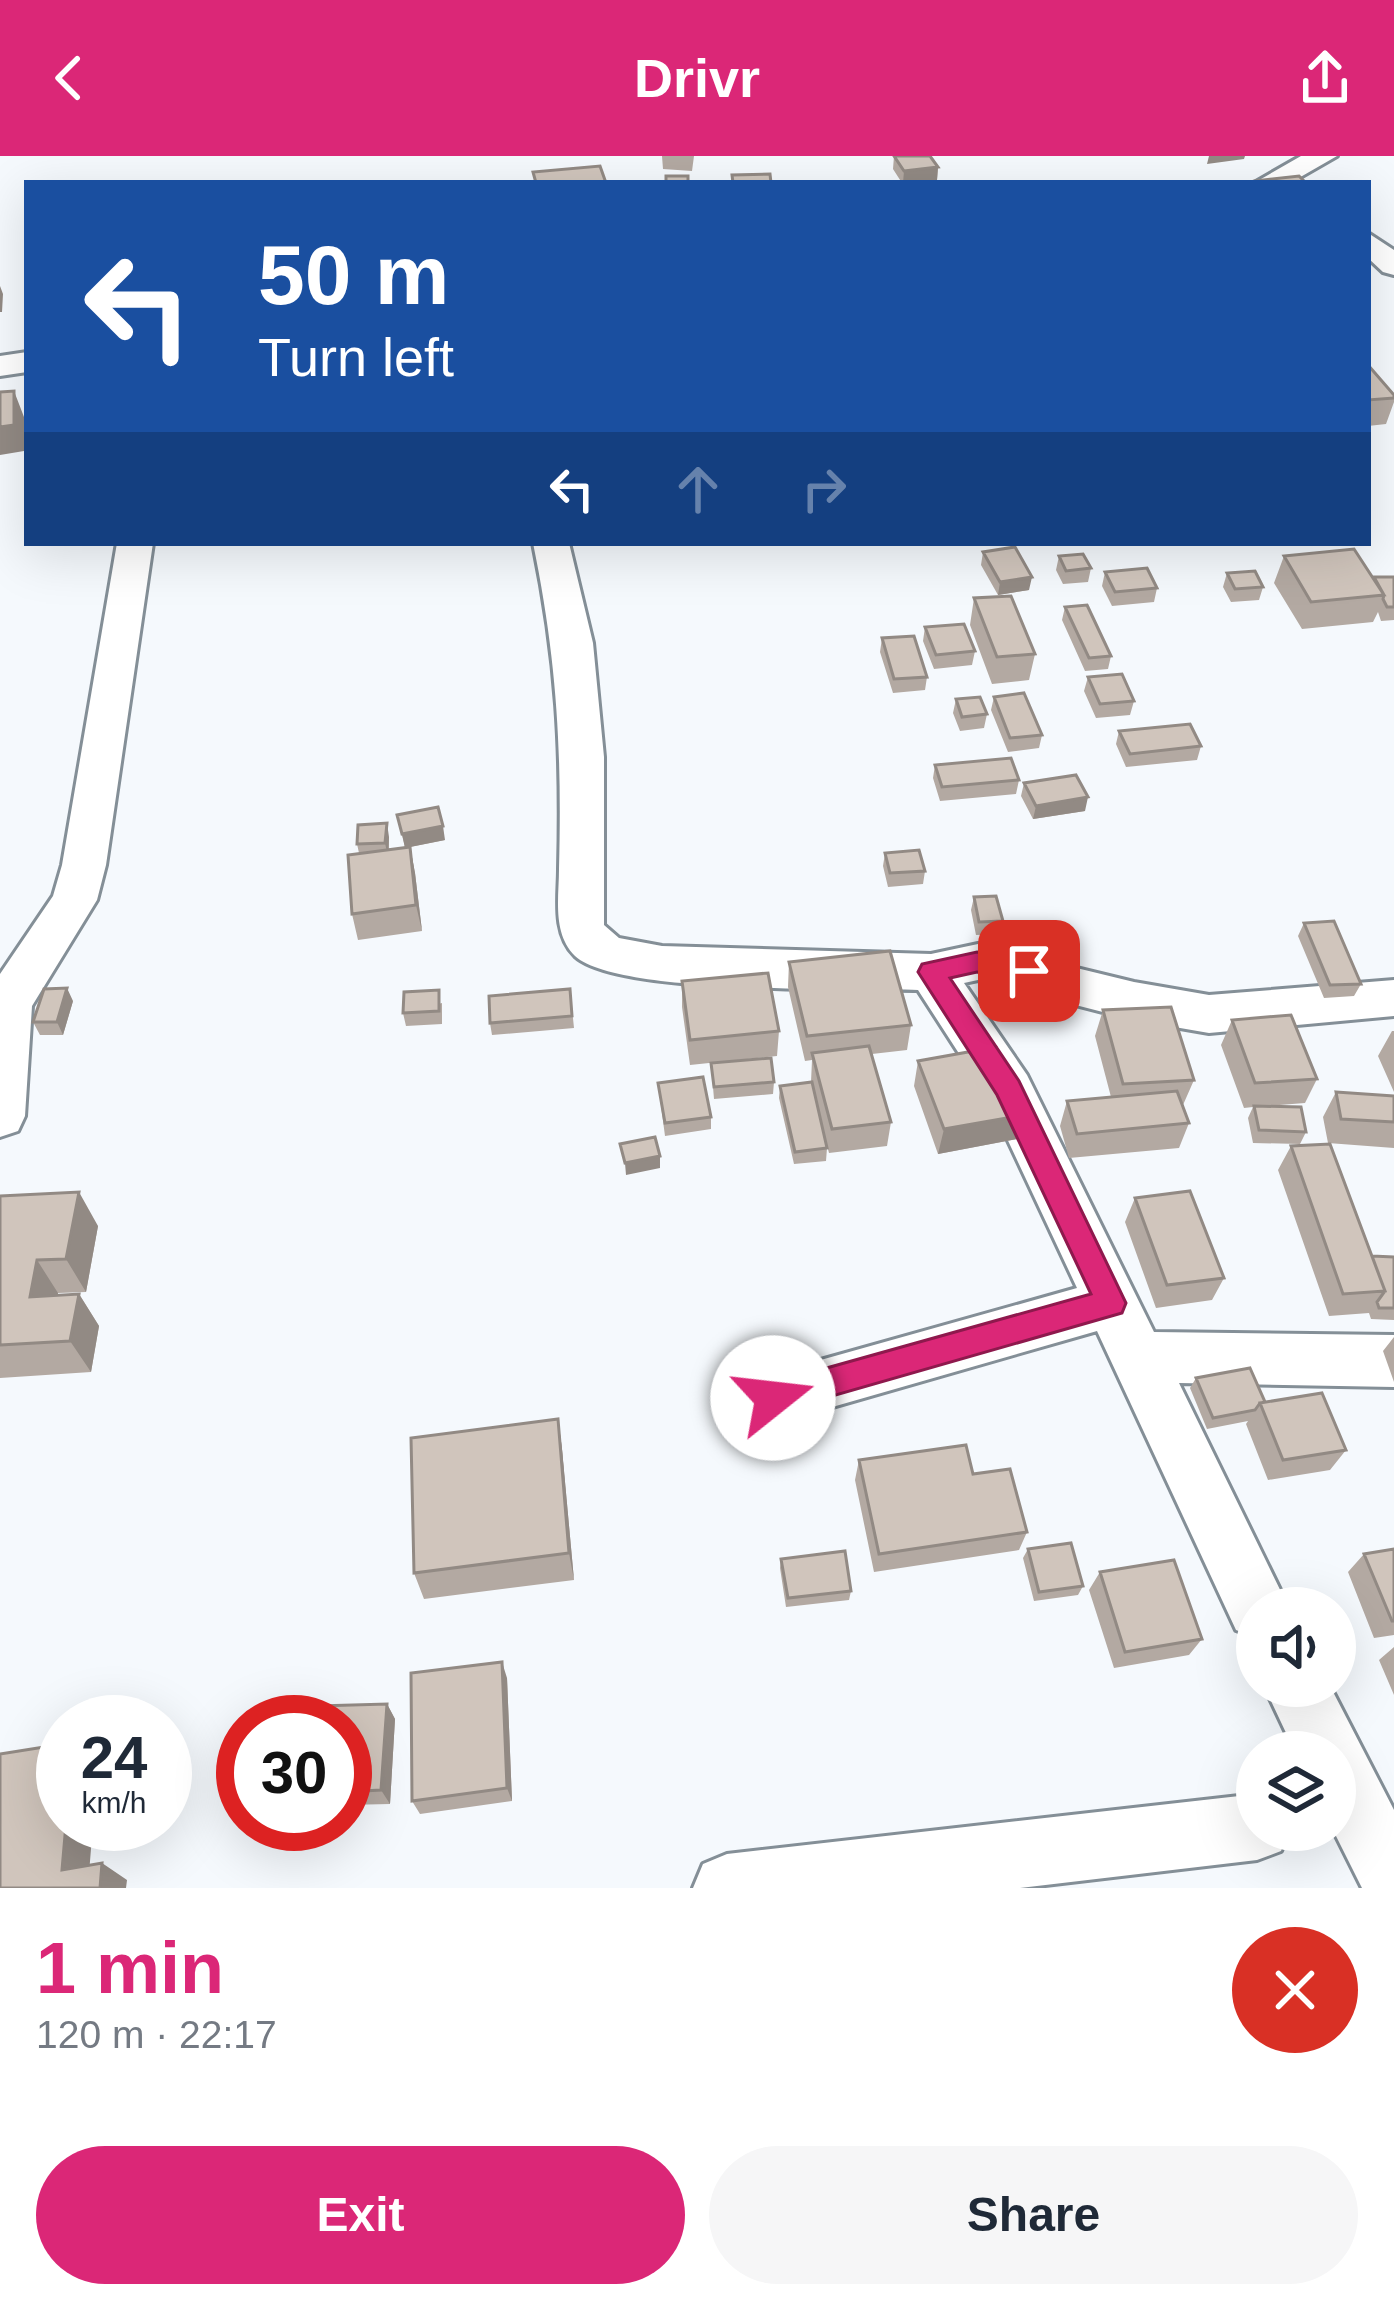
<!DOCTYPE html>
<meta charset="utf-8">
<style>
body{margin:0;font-family:Arial,sans-serif;background:#f6f6f7;color:#1f2937;height:100vh;display:flex;flex-direction:column;font-size:45px;white-space:nowrap}
*{box-sizing:border-box;margin:0}
p{font-size:39px;color:#747a83}
.icon{flex:none;width:66px;height:66px;fill:none;stroke:currentColor;stroke-width:2;stroke-linecap:round;stroke-linejoin:round}
.map{position:relative;height:1732px;overflow:hidden}
.drawer{display:flex;flex-direction:column;background:#fff;flex:1}
.drawer>*{flex:none}
.guide{position:absolute;left:24px;top:24px;width:1347px;height:366px;border-radius:0px;box-shadow:0 12px 48px #0002;background:#1a4fa0;color:#fff;overflow:hidden}
.tools{position:absolute;left:1236px;top:1431px;display:grid;gap:24px}
.tools a{display:grid;place-items:center;width:120px;height:120px;border-radius:50%;background:#fff;box-shadow:0 12px 48px #0002;font-size:60px}
.speed{position:absolute;left:36px;top:1539px;display:flex;gap:24px;font-size:60px;font-weight:700;text-align:center}
.speed>*{display:grid;place-content:center;width:156px;height:156px;border-radius:50%;background:#fff;box-shadow:0 12px 48px #0002;line-height:1}
.speed small{font-size:30px;font-weight:400}
.speed .limit{border:18px solid #d22;background:#fff;color:#111}
.pin{position:absolute;display:grid;place-items:center;width:102px;height:102px;color:#fff;margin:-51px;border-radius:24px;box-shadow:0 6px 18px #0006}
.me{position:absolute;width:132px;margin:-66px;rotate:74deg;stroke-linejoin:round;filter:drop-shadow(0 0 9px #0008)}
.turn{display:flex;align-items:center;gap:42px;height:252px;padding:0 36px;font-size:54px}
.turn .icon{width:156px;height:156px;stroke-width:2.5}
.turn b{display:block;font-size:84px;line-height:102px}
.lanes{display:flex;align-items:center;height:114px;padding:0 36px;background:#0003;justify-content:center;gap:60px;direction:ltr}
.lanes .off{opacity:.35}
.round{display:grid;place-items:center;flex:none;width:126px;height:126px;border-radius:63px;background:#f6f6f7}
.headline{display:flex;align-items:center;justify-content:space-between;height:204px;padding:0 36px}
h1{font-size:72px;font-weight:700;line-height:90px;color:#db2777}
.button{display:flex;gap:24px;margin-top:auto;padding:24px 36px}
.button a{flex:1;height:138px;border-radius:72px;background:#db2777;color:#fff;font-size:48px;font-weight:700;line-height:138px;text-align:center}
.button a+a{background:#f6f6f7;color:#1f2937}
header{display:flex;justify-content:space-between;align-items:center;height:156px;padding:0 36px;background:#db2777;color:#fff;font-size:54px;font-weight:700}
.map>svg:first-child{display:block}
.lines{fill:none;stroke-linecap:round;stroke-linejoin:round}
.minor-casing{stroke:#848f97;stroke-width:6}
.minor{fill:#fff;fill-rule:evenodd}
.wall{fill:#b3a9a2}
.shaded-wall{fill:#928a84}
.building{fill:#d0c5bc;stroke:#928a84;stroke-width:3}
.route{fill:#db2777;stroke:#8e194d;stroke-width:3}
</style>
<header><svg class="icon" aria-label="back" viewBox="0 0 24 24"><path d="M15 5l-7 7 7 7"/></svg>Drivr<svg class="icon" aria-label="share" viewBox="0 0 24 24"><path d="M12 15V3M7 8l5-5 5 5M5 13v7h14v-7"/></svg></header>
<div class="map">
<svg width="1394" height="1732" viewBox="0 0 1394 1732">
<rect width="100%" height="100%" fill="#f5f9fd"/>
<g class="lines">
<defs>
<path id="minor" d="M1301,0H1337L1290,27H1254Z
M1368,77L1394,94V119L1383,116L1368,102Z
M27,196V216L0,220V200Z
M117,387H153L106,709L97,744L32,850L25,960L18,975L0,981V818L53,740L62,709Z
M533,387H569L593,487L604,601V769L619,782L662,790L931,798L978,788L1134,826L1209,839L1394,824V860L1209,877L1134,864L978,824L964,827L1027,919L1154,1176L1394,1179V1231L1179,1227L1289,1452H1257V1482L1236,1474L1097,1175L773,1268L753,1261L745,1242L753,1223L1077,1132L989,944L918,834C853,832 617,839 575,800C552,777 559,742 559,713C562,594 557,504 533,387Z
M1264,1530H1330L1394,1654V1732H1362L1333,1674L1335,1596H1295Z
M1257,1638V1674H1289L1281,1695L1257,1704L1020,1732H693L703,1708L727,1698Z"/>
</defs>
<use href="#minor" class="minor-casing"/>
<use href="#minor" class="minor"/>
</g>
<path class="wall" d="M662,0H694L692,15L663,13Z
M894,0L938,11L937,24L902,27L893,13Z
M1368,209L1394,239V246L1386,268L1368,270Z
M983,396L1029,434L998,439L981,409Z
M1059,400L1091,412L1088,426L1063,428L1056,414Z
M1284,400L1373,422L1394,421V464L1381,465L1378,456L1373,466L1302,473L1274,427Z
M1105,416L1157,432L1154,446L1112,450L1102,430Z
M1227,417L1263,431L1259,444L1231,446L1223,431Z
M974,442L1035,498L1029,524L992,528L970,469Z
M1065,451L1111,500L1108,513L1085,515L1062,464Z
M925,471L975,495L972,509L934,513L923,485Z
M882,482L927,521L925,534L893,537L880,496Z
M1088,521L1134,545L1130,559L1096,562L1084,535Z
M994,541L1042,579L1039,592L1008,596L991,554Z
M956,543L987,558L984,572L960,575L953,557Z
M1119,575L1201,590L1197,604L1126,611L1116,588Z
M935,609L1019,624L1016,638L940,645L933,622Z
M1024,627L1085,655L1033,663L1021,640Z
M397,659L445,684L410,691L415,717L422,775L358,784L352,758L359,697L357,688L389,681V693L405,691Z
M885,697L925,715L923,728L888,731L883,710Z
M974,741L1003,765L1000,778L976,779L971,754Z
M1304,767L1361,828L1354,840L1324,842L1298,780Z
M789,806L911,869L907,894L872,898L891,966L887,990L829,997L817,951L827,992L826,1005L794,1008L779,942L780,930L811,926L812,904L805,905L788,831Z
M682,825L779,875L777,900L690,909L682,851Z
M570,833L574,872L492,879L490,867Z
M73,845L63,879H40L33,866Z
M442,847V868L406,870L403,857Z
M1103,854L1194,924L1183,949L1189,967L1179,992L1069,1002L1060,970L1067,945L1111,941L1095,880Z
M1232,864L1317,923L1305,947L1266,950L1306,976L1300,988L1253,987L1248,962L1253,951L1244,952L1221,889Z
M1392,875H1394V936L1378,900Z
M918,905L1017,983L938,998L914,930Z
M711,907L774,926L773,938L714,943Z
M658,927L711,961V973L665,980Z
M1336,936L1394,940V992L1328,987L1323,961Z
M1291,990L1372,1100L1394,1101V1164L1371,1163L1369,1157L1329,1160L1278,1014Z
M0,1040L98,1070L86,1136L58,1137V1139L79,1138L99,1170L91,1216L0,1222Z
M1135,1042L1224,1122L1212,1144L1156,1152L1125,1066Z
M1394,1181V1226L1383,1195Z
M1196,1222L1265,1246L1346,1294L1330,1314L1268,1324L1246,1268L1248,1265L1207,1273L1190,1232Z
M558,1263L562,1293L574,1424L424,1443L414,1417Z
M859,1304L973,1318L1027,1376L1019,1394L874,1416L855,1324Z
M1028,1393L1083,1430L1078,1439L1034,1445L1023,1402Z
M1394,1393V1479L1374,1482L1348,1416L1364,1398Z
M781,1403L851,1435L849,1444L786,1451L780,1412Z
M1100,1416L1202,1483L1189,1499L1114,1512L1089,1434Z
M1394,1491V1539L1379,1504Z
M507,1522L512,1645L420,1658L412,1645Z
M387,1548L395,1563L390,1648L345,1649V1566Z"/>
<path class="shaded-wall" d="M1209,0H1245L1244,3L1207,8Z
M938,11L937,24L903,27L904,15Z
M0,130L3,138L2,156H0Z
M14,235L24,261V295L0,299V271Z
M1032,421L1029,434L998,439L1000,426Z
M1088,641L1085,655L1033,663L1036,650Z
M387,667L389,681L388,701L385,687Z
M443,670L445,684L405,692L402,678Z
M410,691L415,717L422,775L416,749Z
M67,832L73,845L63,879L57,866Z
M1024,959L1017,983L938,998L944,973Z
M660,1000V1012L626,1019L625,1007Z
M79,1036L98,1070L86,1136L66,1103Z
M37,1104L58,1137L52,1173L30,1141Z
M79,1138L99,1170L91,1216L70,1185Z
M558,1263L562,1293L574,1424L569,1397Z
M502,1506L507,1522L512,1645L507,1632Z
M387,1548L395,1563L390,1648L381,1634Z
M66,1668H93L88,1730L62,1714Z
M102,1707L127,1724L126,1732H100Z"/>
<path class="building" d="M894,0H930L938,11L904,15Z
M600,10L606,27H536L533,16Z
M770,18L771,27H733L732,19Z
M666,20H688V27H666Z
M1299,20L1306,27H1256L1255,25Z
M1368,209L1394,239V242L1368,244Z
M14,235V269L0,271V236Z
M1015,391L1032,421L1000,426L983,396Z
M1354,393L1384,439L1311,446L1284,400Z
M1083,398L1091,412L1066,415L1059,400Z
M1147,412L1157,432L1115,436L1105,416Z
M1255,415L1263,431L1235,433L1227,417Z
M1374,421H1394V451H1387L1383,443L1384,439Z
M1011,440L1035,498L997,501L974,442Z
M1087,449L1111,500L1089,502L1065,451Z
M964,468L975,495L936,499L925,471Z
M914,480L927,521L894,523L882,482Z
M1122,518L1134,545L1100,548L1088,521Z
M1024,537L1042,579L1010,582L994,541Z
M980,541L987,558L962,561L956,543Z
M1190,568L1201,590L1130,598L1119,575Z
M1011,602L1019,624L942,631L935,609Z
M1076,619L1088,641L1036,650L1024,627Z
M438,651L443,670L402,678L397,659Z
M387,667L385,687L357,688L358,669Z
M410,691L416,749L352,758L348,699Z
M919,694L925,715L890,717L885,697Z
M996,740L1003,765L979,766L974,741Z
M1334,765L1361,828L1330,829L1304,767Z
M890,795L911,869L807,880L789,806Z
M768,817L779,875L690,884L682,825Z
M67,832L57,866H33L44,833Z
M570,833L572,860L490,867L489,840Z
M439,834V855L403,857L404,836Z
M1171,851L1194,924L1123,928L1103,854Z
M1291,859L1317,923L1255,927L1232,864Z
M869,890L891,966L832,973L812,897Z
M996,891L1024,959L944,973L918,905Z
M771,902L774,926L714,931L711,907Z
M703,921L711,961L665,967L658,927Z
M812,926L827,992L795,996L780,930Z
M1177,935L1189,967L1077,978L1067,945Z
M1336,936L1394,940V966L1341,963Z
M1254,950L1301,951L1306,976L1259,974Z
M655,981L660,1000L625,1007L620,988Z
M1330,988L1385,1135L1343,1138L1291,990Z
M1190,1035L1224,1122L1167,1129L1135,1042Z
M79,1036L66,1103L37,1104L30,1141L79,1138L70,1185L0,1189V1040Z
M1372,1100L1394,1101V1152H1379L1377,1146L1385,1135Z
M1250,1212L1265,1246L1260,1247L1255,1254L1213,1262L1196,1222Z
M1322,1237L1346,1294L1283,1304L1260,1247Z
M558,1263L569,1397L414,1417L411,1282Z
M966,1289L973,1318L1010,1313L1027,1376L879,1398L859,1304Z
M1071,1387L1083,1430L1039,1436L1028,1393Z
M1394,1393V1465H1392L1364,1398Z
M845,1395L851,1435L788,1442L781,1403Z
M1174,1404L1202,1483L1125,1496L1100,1416Z
M502,1506L507,1632L412,1645L411,1517Z
M387,1548L381,1634L345,1636V1566H280L282,1551Z
M63,1588V1668H66L62,1714L102,1707L100,1732H0V1598Z"/>
<path class="route" d="M977,796L1029,805L1042,815L1029,826L977,816L950,822L1019,925L1126,1147L1122,1157L773,1257L762,1252L757,1242L762,1231L773,1227L1091,1138L997,939L918,816L922,808Z"/>
</svg>
<div class="tools">
<a><svg class="icon" aria-label="sound" viewBox="0 0 24 24"><path d="M4 9h4l5-4v14l-5-4H4zM17 9q2 3 0 6"/></svg></a>
<a><svg class="icon" aria-label="layers" viewBox="0 0 24 24"><path d="M12 4l9 5-9 5-9-5zM3 14l9 5 9-5"/></svg></a>
</div>
<div class="speed"><div>24<small>km/h</small></div><div class="limit">30</div></div>
<div class="pin" style="left:1029px;top:815px;background:#d93025"><svg class="icon" aria-label="arrive" viewBox="0 0 24 24"><path d="M6 21V4h12l-3 4 3 4H6"/></svg></div>
<svg class="me" style="left:773px;top:1242px" viewBox="-20 -20 40 40"><circle r="19" fill="#fff"/><path d="M0-13L10 11 0 6-10 11z" fill="#db2777"/></svg>
<div class="guide">
<div class="turn"><svg class="icon" aria-label="left" viewBox="0 0 24 24"><path d="M17 20v-9H6M10 6l-5 5 5 5"/></svg><div><b>50 m</b>Turn left</div></div>
<div class="lanes"><svg class="icon" aria-label="left" viewBox="0 0 24 24"><path d="M17 20v-9H6M10 6l-5 5 5 5"/></svg><svg class="icon off" aria-label="ahead" viewBox="0 0 24 24"><path d="M12 20V5M6 11l6-6 6 6"/></svg><svg class="icon off" aria-label="right" viewBox="0 0 24 24"><path d="M7 20v-9h11M14 6l5 5-5 5"/></svg></div>
</div>
</div>
<section class="drawer">
<div class="headline"><div><h1>1 min</h1><p>120 m · 22:17</p></div><a class="round" style="background:#d93025;color:#fff"><svg class="icon" aria-label="close" viewBox="0 0 24 24"><path d="M6 6l12 12M18 6L6 18"/></svg></a></div>
<div class="button"><a>Exit</a><a>Share</a></div>
</section>
